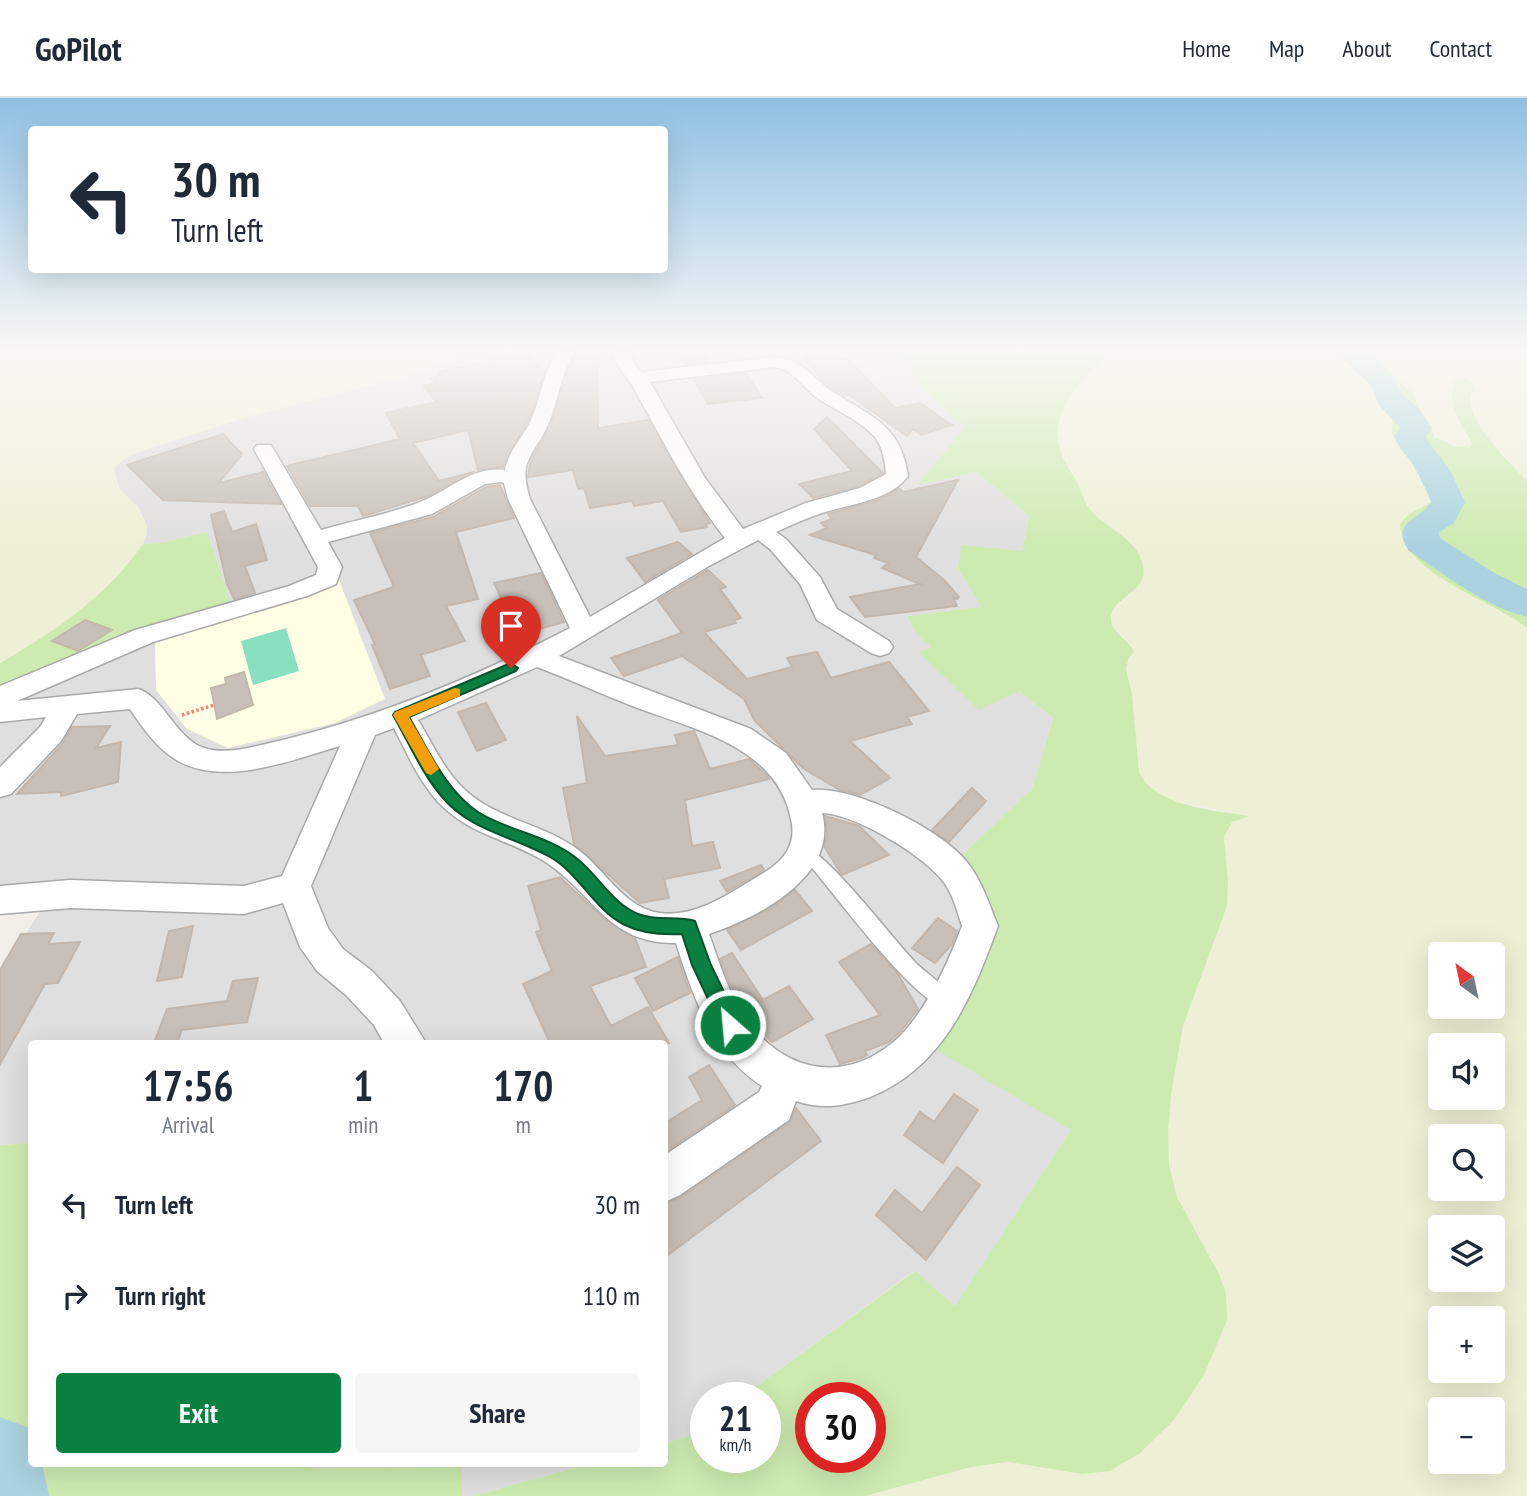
<!DOCTYPE html>
<meta charset="utf-8">
<style>
body{margin:0;font-family:"PT Sans Narrow",sans-serif;background:#f6f6f7;color:#1f2937;height:100vh;display:flex;flex-direction:column;font-size:26px;white-space:nowrap}
*{box-sizing:border-box;margin:0}
p{font-size:23px;color:#747a83}
.icon{flex:none;width:38px;height:38px;fill:none;stroke:currentColor;stroke-width:2;stroke-linecap:round;stroke-linejoin:round}
.map{position:relative;flex:1;overflow:hidden}
.panel{position:absolute;left:28px;top:942px;width:640px;height:427px;display:flex;flex-direction:column;background:#fff;border-radius:7px;box-shadow:0 7px 28px #0002}
.panel>*{flex:none}
.hud{position:absolute;left:28px;top:28px;width:640px;height:147px;border-radius:7px;box-shadow:0 7px 28px #0002;background:#fff;color:#1f2937;overflow:hidden}
.needle{width:46px;rotate:327deg}
.controls{position:absolute;left:1428px;top:844px;display:grid;gap:14px}
.controls a{display:grid;place-items:center;width:77px;height:77px;border-radius:7px;background:#fff;box-shadow:0 7px 28px #0002;font-size:35px}
.speed{position:absolute;left:690px;top:1284px;display:flex;gap:14px;font-size:35px;font-weight:700;text-align:center}
.speed>*{display:grid;place-content:center;width:91px;height:91px;border-radius:50%;background:#fff;box-shadow:0 7px 28px #0002;line-height:1}
.speed small{font-size:18px;font-weight:400}
.speed .limit{border:10px solid #d22;background:#fff;color:#111}
.pin{position:absolute;display:grid;place-items:center;width:60px;height:60px;color:#fff;margin:-72px -30px;border-radius:50% 50% 50% 0;rotate:-45deg;box-shadow:0 0 7px #0007}
.pin .icon{rotate:45deg}
.me{position:absolute;width:77px;margin:-38px;rotate:333deg;stroke-linejoin:round;filter:drop-shadow(0 0 5px #0008)}
.turn{display:flex;align-items:center;gap:24px;height:147px;padding:0 28px;font-size:32px}
.turn .icon{width:91px;height:91px;stroke-width:2.5}
.turn b{display:block;font-size:49px;line-height:60px}
.eta{display:flex;justify-content:space-evenly;align-items:center;height:119px;text-align:center}
.eta b{font-size:42px;font-weight:700;line-height:49px}
.action{display:flex;gap:14px;margin-top:auto;padding:14px 28px}
.action a{flex:1;height:80px;border-radius:7px;background:#0b8043;color:#fff;font-size:28px;font-weight:700;line-height:80px;text-align:center}
.action a+a{background:#f6f6f7;color:#1f2937}
ul{padding:0;list-style:none}
li{display:flex;align-items:center;gap:21px;height:91px;padding:0 28px}
li div{flex:1}
li b{display:block;font-size:26px}
li em{font-style:normal}
header{display:flex;align-items:center;gap:42px;box-sizing:border-box;height:98px;padding:0 35px;background:#fff;border-bottom:2px solid #e0e1e3}
header strong{font-size:33px}
nav{display:flex;gap:38px;margin-inline-start:auto;font-size:24px}
.map>svg:first-child{display:block}
.residential{fill:#e0dfdf}
.education{fill:#ffffe5}
.farmland{fill:#eef0d5;fill-rule:evenodd}
.grass{fill:#cdebb0;fill-rule:evenodd}
.pitch{fill:#88e0be}
.lines{fill:none;stroke-linecap:round;stroke-linejoin:round}
.river{fill:#aad3df;fill-rule:evenodd}
.building{fill:#c7bfb8;stroke:#c4b6ab;stroke-width:2}
.lane-casing{stroke:#a9a9a9;stroke-width:3}
.street-casing{stroke:#a9a9a9;stroke-width:3}
.path{stroke:#fa8072;stroke-width:3.5;stroke-dasharray:2.5 2.5;stroke-linecap:butt}
.lane{fill:#fff;fill-rule:evenodd}
.street{fill:#fff;fill-rule:evenodd}
.route{fill:#0b8043;stroke:#07532c;stroke-width:2}
.slow{fill:#f59e0b}
</style>
<header>
<strong>GoPilot</strong>
<nav><a>Home</a><a>Map</a><a>About</a><a>Contact</a></nav>
</header>
<div class="map">
<svg width="1527" height="1398" viewBox="0 0 1527 1398">
<rect width="100%" height="100%" fill="#f2efe9"/>
<path class="residential" d="M460,254H897L916,276L918,285L949,317L967,328L918,386L976,374L1029,418L1022,453L958,471L983,510L907,518L913,531L932,549L919,555L1019,593L1053,620L1032,691L950,768L1072,1032L955,1208L914,1173L740,1300H705V1326L688,1338L665,1345V945H32L31,1045L0,1047V877L49,799L0,802V599L207,434L161,445L143,446L147,435L139,410L119,390L114,371L123,361L138,354L254,317L418,275L450,262Z
M309,1365H592L473,1398H462V1369L312,1370Z"/>
<path class="education" d="M339,482L385,601L335,625L228,650L187,631L156,592L155,543Z"/>
<path class="farmland" d="M0,254H460L450,262L418,275L254,317L138,354L124,361L114,371V377L119,390L139,410L147,428L143,446L123,475L99,499L54,533L0,565Z
M1113,254H1324L1347,264L1375,287L1393,315L1400,350L1432,387L1435,395L1433,403L1408,417L1407,449L1445,483L1507,515L1527,530V1398H865L971,1369L1008,1364L1044,1368L1220,1178L1177,1099L1169,1067L1168,1035L1171,997L1183,928L1227,808L1228,783L1224,739L1232,724L1246,718L1171,702L1156,695L1144,685L1139,674L1132,596L1126,570L1132,548L1113,529L1110,522L1114,512L1137,489L1140,457L1127,441L1096,418L1085,407L1080,390L1060,353L1058,341V326L1067,301ZM1440,856H1493V908H1440ZM1440,947H1493V999H1440ZM1440,1038H1493V1090H1440ZM1440,1129H1493V1181H1440ZM1440,1220H1493V1272H1440ZM1440,1311H1493V1363H1440Z
M1370,254H1527V383L1484,334L1470,305L1474,289L1466,278H1460L1454,286L1452,300L1455,315L1472,346L1470,350H1464L1435,339L1419,305L1403,285Z"/>
<path class="grass" d="M897,254H1113C1085,276 1048,312 1060,351C1063,362 1071,374 1077,384C1083,396 1084,406 1094,416C1110,432 1135,440 1142,464C1152,495 1111,498 1111,520C1110,535 1130,542 1134,554L1129,559L1126,571L1132,596L1139,674C1154,708 1216,713 1250,718L1232,724L1224,739L1228,783L1227,808L1183,928L1171,997L1168,1035L1169,1067L1177,1099L1220,1178L1226,1196L1227,1222L1204,1277L1174,1322L1140,1355L1110,1373L1082,1376L1008,1364L971,1369L865,1398H473L592,1365H665V1345L688,1338L705,1326V1360H765V1300H740L915,1173L955,1208L1071,1032L921,943L980,828L950,768L1032,691L1053,620L1019,593L979,612L918,554L931,549L913,531L907,518L982,509L958,471L961,447L1022,453L1029,418L976,374L917,387L966,328L949,317L918,285L916,276ZM810,1300H870V1360H810Z
M1324,254H1370L1412,295L1435,339L1454,348L1470,350L1472,345C1461,326 1442,301 1458,278L1469,281L1476,292L1471,296C1464,321 1510,365 1527,383V530C1492,501 1404,478 1400,426L1408,417L1433,403L1435,395L1432,387L1400,350L1392,335L1393,315L1375,287L1347,264Z
M207,434L233,512L0,599V565C58,531 104,501 143,446L161,445Z
M31,1045L32,1365H309L312,1370L462,1369V1398H0V1047Z"/>
<path class="pitch" d="M286,530L299,573L253,587L241,543Z"/>
<g class="lines">
<path class="river" d="M1336,254H1367L1391,276L1404,298L1416,308L1432,330L1426,338L1427,342L1450,372L1465,404L1454,425L1439,434L1440,440L1491,473L1527,491V519C1484,508 1445,477 1409,453C1389,423 1420,423 1431,404C1426,391 1420,379 1413,367C1407,357 1398,349 1394,338L1400,330L1379,307L1371,288Z
M0,1319L29,1330L32,1338V1365H42L49,1398H0Z"/>
</g>
<path class="building" d="M578,254H601L597,281L598,330L648,322L710,425L706,426L707,429L681,434L663,403L634,408L632,403L590,410L584,390L578,391L573,372L528,379L530,365L551,326L568,274L574,260H578Z
M677,254H703L709,264L685,267Z
M800,254H829L835,262L847,260L895,310L920,305L952,327L921,337L913,331L907,338L849,297H844L823,283Z
M524,255L545,273L530,318L503,369L478,372L468,332L413,345L439,383L474,374L425,399L363,418L358,408H310L287,368L400,341L386,315L436,304L424,288L437,285L431,280L442,277L439,274Z
M746,275L762,300L708,306L694,281Z
M827,319L883,375L859,388L813,400L799,386L852,373L814,331Z
M223,336L242,356L219,385L263,374L281,406L163,402L127,367Z
M958,382L916,459L944,482L959,499L957,501L953,499L957,508L865,519L850,499L920,486L882,470L888,465L874,460L876,457L810,437L827,430L821,425L832,421L828,416L881,401L899,390L903,394Z
M500,387L514,420L456,434L478,501L446,508L465,543L421,557L430,578L390,591L372,547L375,546L354,502L394,489L370,435L433,419L486,389Z
M224,413L232,434L256,426L267,462L245,468L255,495L234,501L227,486L211,417Z
M678,444L692,456L645,484L627,460Z
M708,472L726,489L720,491L741,520L734,522L736,525L704,534L747,581L792,569L787,560L817,554L831,580L889,564L929,613L907,619L912,626L850,643L890,680L860,697L840,692L804,671L754,622L744,601L682,558L624,578L611,560L682,535L658,502Z
M541,475L564,524L518,537L494,485Z
M85,522L112,532L78,553L52,543Z
M244,574L253,607L217,621L211,590L226,586L225,580Z
M486,605L506,642L477,653L458,614Z
M577,618L605,658L678,647L675,637L694,633L710,671L749,661L766,677L769,681L685,702L692,748L713,744L720,770L664,781L669,800L640,805L574,746L563,690L587,685Z
M110,628L96,650L121,644L118,684L61,698V694L17,696L63,645L72,629Z
M972,690L986,703L949,744L932,732Z
M825,718L859,728L889,757L842,777L824,748L827,737Z
M761,767L764,772L727,794L720,783Z
M560,779L601,818L635,840L646,869L590,888L611,928L648,909L669,945H550L523,886L552,873L536,834L541,832L528,788Z
M795,792L812,813L741,852L727,832L773,809Z
M938,820L957,833L953,845L935,865L912,850Z
M193,828L182,879L157,883L169,833Z
M54,835L48,846L80,844L58,885L45,886L0,966V872L21,836Z
M871,846L898,876L918,911L901,933L889,944L865,953L867,957L861,960L840,966L826,937L880,917L839,864Z
M732,855L763,902L789,888L813,921L772,944L747,917L731,888L720,861Z
M678,859L690,895L653,913L635,880Z
M258,880L247,924L182,932L177,945H154L167,911L227,903L233,883Z
M709,967L735,1007L665,1054V1025L702,1002L689,979Z
M954,996L978,1012L943,1065L904,1037L920,1014L934,1024Z
M796,1010L821,1043L665,1159V1106L681,1099L790,1024Z
M957,1069L980,1087L926,1162L876,1117L895,1092L922,1115Z"/>
<g class="lines">
<defs>
<path id="lane" d="M805,749C830,758 892,840 915,864C926,876 947,887 953,902L951,908L944,910C910,898 839,802 813,771L797,756L799,751Z"/>
<path id="street" d="M557,254H575C559,278 558,310 544,335C538,346 529,357 526,369C524,380 527,391 530,401L590,519L725,440C690,396 664,345 637,296C629,281 618,271 612,254H630L634,266L642,274L775,259C804,263 808,276 829,291C868,318 901,325 908,378C890,403 849,406 822,415C807,420 791,427 776,434L786,441L820,479L837,511L889,543L893,549L889,555L880,558L871,555L817,522L800,486L770,451L758,442L709,468L559,558L751,631L786,655L812,692C854,688 941,731 967,764C982,783 989,806 998,828C972,899 944,969 870,999C845,1008 822,1012 796,1003L789,1022L680,1097L665,1104V1057L759,994L762,988C712,956 693,898 676,845C607,846 594,795 544,763C510,742 471,737 442,708C420,686 408,657 394,630L375,637L311,788L328,830L343,851L372,873L400,903L426,945H384L374,927L346,897L317,873L300,849L283,805L244,816L70,810L0,816V788L70,782L244,788L282,778L340,648C292,662 225,689 178,663C157,651 143,630 130,611L77,616L61,643L11,696L0,699V669L40,629L46,619L0,624V588L135,532L289,488L316,477L318,469L254,351L257,347H271L321,432C352,423 385,417 415,406C446,396 469,368 505,372C508,355 520,342 528,328C541,304 542,276 557,254ZM775,269C792,272 799,284 811,295C830,311 857,319 875,339C883,350 885,363 886,376L860,390L806,405L743,431L705,380L650,284ZM501,384L504,385L508,401L570,530C477,578 384,617 283,642C259,647 228,658 204,650C175,640 163,598 138,591L17,603L153,544L307,498L336,486L342,469L328,444L432,416L485,386ZM537,569C569,581 599,595 630,607C690,631 776,646 791,721C797,747 784,763 762,776C731,794 697,820 660,815C626,811 606,774 581,754C546,726 499,723 465,692C444,673 433,646 418,622ZM822,715C855,716 923,757 943,783C953,796 957,813 962,828C948,865 930,905 903,935C852,987 785,979 745,919C728,894 719,864 709,836C759,819 839,778 822,715Z"/>
</defs>
<use href="#lane" class="lane-casing"/>
<use href="#street" class="street-casing"/>
<path class="path" d="M182,617L214,607"/>
<use href="#lane" class="lane"/>
<use href="#street" class="street"/>
</g>
<linearGradient id="sky" x2="0" y2="1"><stop stop-color="#8fc0e4"/><stop offset="0.56" stop-color="#f9f8f5"/><stop offset="1" stop-color="#f9f8f5" stop-opacity="0"/></linearGradient>
<rect width="1527" height="450" fill="url(#sky)"/>
<path class="route" d="M511,565L518,570L516,573L409,619C428,651 446,693 478,714C508,733 546,737 575,759C597,775 611,805 638,816C658,824 677,817 695,823L711,867L740,927L737,933L730,936L723,933L692,867L682,836C663,837 643,836 625,827C594,812 580,776 550,759C513,738 471,733 443,700C422,676 409,645 393,617L395,614Z"/>
<path class="slow" d="M455,590L460,591V598L409,619L439,671L431,677L426,675L393,617L395,614Z"/>
</svg>
<div class="controls">
<a><svg class="needle" viewBox="-14 -14 28 28"><path d="M0-13l5 13h-10z" fill="#e53935"/><path d="M0 13l5-13h-10z" fill="#747a83"/></svg></a>
<a><svg class="icon" aria-label="sound" viewBox="0 0 24 24"><path d="M4 9h4l5-4v14l-5-4H4zM17 9q2 3 0 6"/></svg></a>
<a><svg class="icon" aria-label="search" viewBox="0 0 24 24"><circle cx="10" cy="10" r="6"/><path d="M15 15l6 6"/></svg></a>
<a><svg class="icon" aria-label="layers" viewBox="0 0 24 24"><path d="M12 4l9 5-9 5-9-5zM3 14l9 5 9-5"/></svg></a>
<a>+</a>
<a>−</a>
</div>
<div class="speed"><div>21<small>km/h</small></div><div class="limit">30</div></div>
<div class="pin" style="left:511px;top:570px;background:#d93025"><svg class="icon" aria-label="arrive" viewBox="0 0 24 24"><path d="M6 21V4h12l-3 4 3 4H6"/></svg></div>
<svg class="me" style="left:730px;top:927px" viewBox="-20 -20 40 40"><circle r="17" fill="#0b8043" stroke="#fff" stroke-width="3"/><path d="M0-11L8 9 0 5-8 9z" fill="#fff"/></svg>
<div class="hud">
<div class="turn"><svg class="icon" aria-label="left" viewBox="0 0 24 24"><path d="M17 20v-9H6M10 6l-5 5 5 5"/></svg><div><b>30 m</b>Turn left</div></div>
</div>
<section class="panel">
<div class="eta">
<div><b>17:56</b><p>Arrival</p></div>
<div><b>1</b><p>min</p></div>
<div><b>170</b><p>m</p></div>
</div>
<ul>
<li><svg class="icon" aria-label="left" viewBox="0 0 24 24"><path d="M17 20v-9H6M10 6l-5 5 5 5"/></svg><div><b>Turn left</b></div><em>30 m</em></li>
<li><svg class="icon" aria-label="right" viewBox="0 0 24 24"><path d="M7 20v-9h11M14 6l5 5-5 5"/></svg><div><b>Turn right</b></div><em>110 m</em></li>
</ul>
<div class="action"><a>Exit</a><a>Share</a></div>
</section>
</div>
